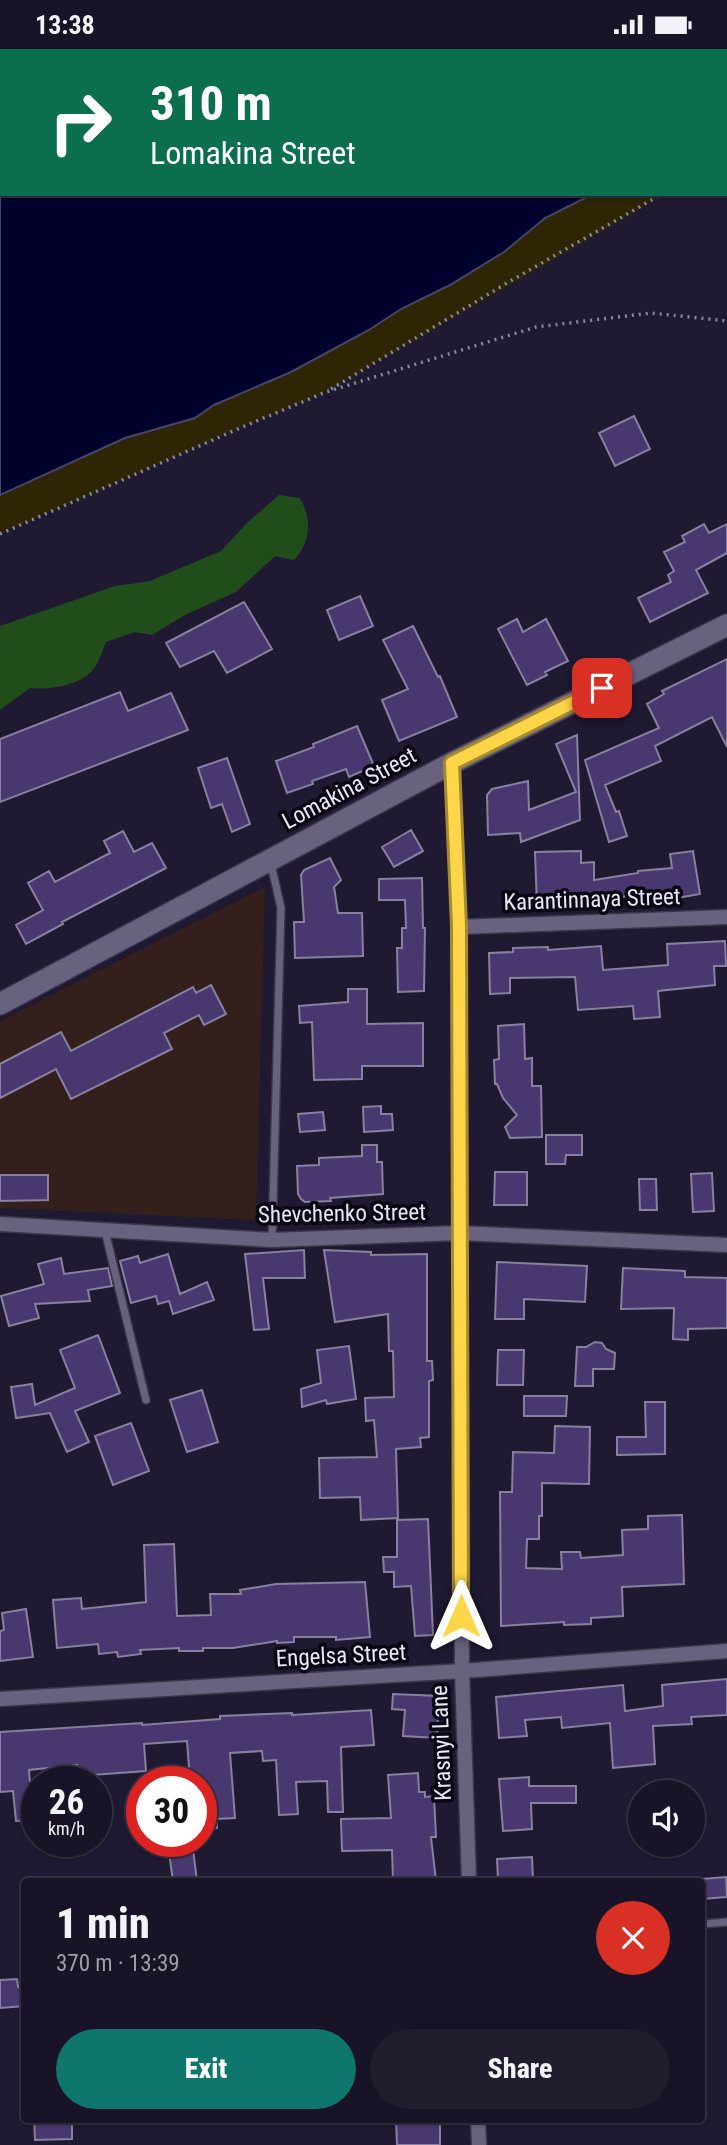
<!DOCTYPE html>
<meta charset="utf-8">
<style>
body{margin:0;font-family:"Roboto Condensed",sans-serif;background:#211c2e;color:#f1f3f6;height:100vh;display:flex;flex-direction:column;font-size:26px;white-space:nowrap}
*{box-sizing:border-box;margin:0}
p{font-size:23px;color:#9f9ea7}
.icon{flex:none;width:38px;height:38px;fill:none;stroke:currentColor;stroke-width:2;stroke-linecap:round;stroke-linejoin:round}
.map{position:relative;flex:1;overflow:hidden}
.drawer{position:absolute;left:21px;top:1829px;width:684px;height:245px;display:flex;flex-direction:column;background:#181326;border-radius:7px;box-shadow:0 2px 5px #0004,0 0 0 2px #363243}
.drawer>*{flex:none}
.top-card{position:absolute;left:0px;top:0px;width:728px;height:147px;box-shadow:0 2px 5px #0004,0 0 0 2px #363243;background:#0b6e4f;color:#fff;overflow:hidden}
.buttons{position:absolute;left:628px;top:1731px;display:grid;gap:14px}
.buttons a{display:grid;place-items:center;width:77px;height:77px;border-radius:50%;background:#181326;box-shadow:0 2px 5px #0004,0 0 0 2px #363243;font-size:35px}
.speed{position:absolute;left:21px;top:1717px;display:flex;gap:14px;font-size:35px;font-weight:700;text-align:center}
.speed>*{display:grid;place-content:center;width:91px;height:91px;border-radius:50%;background:#181326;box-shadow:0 2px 5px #0004,0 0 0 2px #363243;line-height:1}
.speed small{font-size:18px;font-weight:400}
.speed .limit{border:10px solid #d22;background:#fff;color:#111}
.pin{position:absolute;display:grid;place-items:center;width:60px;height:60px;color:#fff;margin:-30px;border-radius:14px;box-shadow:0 4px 10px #0006}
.me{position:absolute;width:77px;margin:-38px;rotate:0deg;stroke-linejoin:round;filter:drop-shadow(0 0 5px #0008)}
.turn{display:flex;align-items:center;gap:24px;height:147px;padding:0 35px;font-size:32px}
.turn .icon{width:91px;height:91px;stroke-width:2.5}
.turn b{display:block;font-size:49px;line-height:60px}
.round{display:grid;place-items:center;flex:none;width:74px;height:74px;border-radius:37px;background:#211c2e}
.head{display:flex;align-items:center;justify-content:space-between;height:119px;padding:0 35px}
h1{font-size:42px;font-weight:800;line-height:52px}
.button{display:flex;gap:14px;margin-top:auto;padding:14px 35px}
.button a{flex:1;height:80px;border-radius:42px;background:#0f766e;color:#fff;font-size:28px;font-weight:800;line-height:80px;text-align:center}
.button a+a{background:#211c2e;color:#f1f3f6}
.status{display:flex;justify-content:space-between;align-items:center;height:49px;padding:0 35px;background:#181326;direction:ltr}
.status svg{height:19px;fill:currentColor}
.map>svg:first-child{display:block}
.education{fill:#33201c}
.forest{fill:#214d1b}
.sand{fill:#2d2504}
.water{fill:#00002d;stroke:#46456a;stroke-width:2}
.building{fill:#493870;stroke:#87809f;stroke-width:2}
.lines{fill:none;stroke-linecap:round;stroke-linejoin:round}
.lane-casing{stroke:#3b364a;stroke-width:10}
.street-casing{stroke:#3b364a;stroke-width:17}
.secondary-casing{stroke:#3b364a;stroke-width:24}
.path{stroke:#8c889c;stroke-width:3.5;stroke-dasharray:2 5;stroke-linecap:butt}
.lane{stroke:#68627f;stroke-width:7}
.street{stroke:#68627f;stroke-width:14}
.secondary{stroke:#68627f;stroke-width:21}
.route-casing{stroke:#a68a30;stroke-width:18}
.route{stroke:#ffd54a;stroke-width:12}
.labels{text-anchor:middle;stroke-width:7;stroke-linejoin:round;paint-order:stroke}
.street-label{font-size:23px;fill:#e9e6f7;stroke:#090711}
</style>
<div class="status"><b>13:38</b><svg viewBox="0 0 49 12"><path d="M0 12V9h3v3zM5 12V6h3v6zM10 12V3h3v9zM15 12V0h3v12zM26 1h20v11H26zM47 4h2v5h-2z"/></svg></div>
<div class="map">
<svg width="727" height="2096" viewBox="0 0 727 2096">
<rect width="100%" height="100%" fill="#201932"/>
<path class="education" d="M265,838L256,1171L0,1159V972Z"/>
<path class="forest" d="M279,446L300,449C312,470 311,493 294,511L275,507L236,543L185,566L152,586L135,583L106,593C102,603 98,617 90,624C76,637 48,641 30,639L0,661V577L115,537L150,532L221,502L247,474Z"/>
<path class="sand" d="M593,145H666L326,343L240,379L0,485V446L125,389L195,369L214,356L291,323L369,281L401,260L450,236L504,203L545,169Z"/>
<path class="water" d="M0,0H727V74L726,2H2V145H593L545,169L504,203L450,236L401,260L369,281L291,323L214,356L195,369L125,389L0,446Z"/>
<path class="building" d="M634,367L650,400L615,417L599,384Z
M704,475L709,484L727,475V504L696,521L708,544L650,573L638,549L671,533L668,526L674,522L664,503L685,493L682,487Z
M360,547L373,577L339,591L327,561Z
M244,553L272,600L227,624L214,602L180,618L166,594Z
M517,570L523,583L546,570L568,612L545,623L547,626L527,636L498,580Z
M413,577L438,628L440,627L457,668L399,692L382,651L408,640L383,591Z
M727,610V698L712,668L655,697L661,712L605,736L616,763L619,762L627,787L609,793L585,711L659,679L647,655L664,645L662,642Z
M120,643L128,662L171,644L188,681L0,753V690Z
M357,677L374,717L349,728L346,720L312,732L313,735L287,744L276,712L314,698L313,695Z
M577,686L580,771L521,793L520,784L488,786L487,746L492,740L528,732L529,761L576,743L556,695Z
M227,709L250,775L232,783L222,755L211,759L198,719Z
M411,781L423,802L394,818L382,798Z
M123,782L134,803L152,794L166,819L62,873L63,875L26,895L16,876L43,861L28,834L49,822L55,833L110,804L104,792Z
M581,802V814L594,813V831L638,824V822L672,819L670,805L693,802L700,845L677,849L676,845L640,848V845L609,850L608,845L559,846V857H537L535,803Z
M330,809L341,831L334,838L338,864H362L363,907L295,909L294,873H304L301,826L304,821Z
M422,829L423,879H425L424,942L398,943L397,899H402V879H406L405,851H379V830Z
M725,892L726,917H714L715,936L658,942L660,968L634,970L633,957L578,961L575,928L510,929V944L490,945L489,904L513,903V899L548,898V901L601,897L603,921L668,916L667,895Z
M211,936L226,965L204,976L199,966L164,984L172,1000L71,1050L56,1020L0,1049V1015L61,983L71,1002L193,938L196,944Z
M348,940H367V975L423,974V1017H362V1030L314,1031L312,973L300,974L299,957L348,953Z
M524,975L525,1010L532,1009V1037H541L542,1088L510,1089L505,1078L517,1066L503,1049L497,1035H495L494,1011L499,1010L498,977Z
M381,1057V1065H392L393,1081L364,1083L363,1058Z
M323,1063L325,1081L300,1083L298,1065Z
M546,1086H582V1106H566L565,1115H546Z
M362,1096H377V1113H382L383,1145L330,1149L331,1152L305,1153L301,1150L298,1145L297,1117L319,1116V1109L362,1107Z
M495,1123H527V1156H494Z
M712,1124L714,1162L693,1163L691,1125Z
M0,1126H48V1151L0,1152Z
M639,1130H656L657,1161H640Z
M304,1201L305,1229H263L269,1280L254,1281L245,1205Z
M324,1201L371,1203V1206L427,1205V1312H432L433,1331L429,1332V1388L420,1389L421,1398L396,1400L398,1469L361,1471L360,1448L320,1449L319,1409L377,1408L374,1371L366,1372L365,1349L394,1348L393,1302H389L388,1265L335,1273Z
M168,1205L180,1245L207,1233L214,1251L173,1265L169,1252L158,1255L156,1247L131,1254L120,1212L138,1207L140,1214Z
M61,1209L64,1225L108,1219L112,1237L88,1241L90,1252L35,1255L39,1269L9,1277L1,1247L44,1235L38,1215Z
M497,1213L587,1217L585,1253L524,1250V1270H495Z
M623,1219L685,1222V1228L727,1229V1279L688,1280V1291L673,1290L674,1259L621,1260Z
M98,1286L120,1344L75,1362L89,1393L67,1403L50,1364L16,1369L11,1338L32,1335L35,1356L75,1339L60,1301Z
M595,1293L602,1294L606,1300L615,1304L614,1320H593V1337H575L577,1298H586Z
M349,1297L356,1350L327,1355L326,1351L302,1358L301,1340L321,1334L317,1301Z
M498,1301H524L523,1336H497Z
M202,1341L218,1393L187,1403L170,1351Z
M524,1347H567L566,1367H524Z
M645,1353H665V1405L617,1406V1388H646Z
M131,1374L149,1422L113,1436L95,1387Z
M555,1377L590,1378L589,1435L542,1434V1467H539V1490H527L526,1519L562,1520L561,1503H580L581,1509L623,1506L622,1481L648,1480V1467L682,1466L684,1535L622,1538L623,1567L591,1569V1575L564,1576V1573L501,1577L500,1443H512L513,1403L554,1404Z
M428,1470L433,1586L415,1587L411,1537L394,1538V1523H384L383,1508H397V1471Z
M174,1495L177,1567L211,1566L210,1545H241L240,1541L276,1535L365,1533L370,1588L336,1591V1588H294V1593L277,1594V1592L233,1599H203V1602H179V1599L140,1601L141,1605L118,1608L117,1603L99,1605L98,1595L57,1599L53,1551L81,1549L82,1560L146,1553L144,1496Z
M26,1560L33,1608L0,1612V1582L4,1581L2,1564Z
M727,1630V1666L691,1668L692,1675L653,1677L655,1715L613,1719L610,1674L562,1679L561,1668L525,1671L527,1687L499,1689L496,1648L623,1636L625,1662L663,1657L662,1636Z
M393,1645L439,1647L437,1689L403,1687L405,1661L392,1660Z
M371,1661L374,1696L341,1698L343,1763H328L327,1732L296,1733L298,1765L279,1766L276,1711L263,1712L262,1702L230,1704L235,1769L216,1770L217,1779L201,1781V1732H190L187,1692L144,1695L146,1722L78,1727L77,1716L29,1721L33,1771L16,1772L13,1742L0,1743V1683L142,1674V1676L220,1670V1667L245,1666L292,1664V1666Z
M418,1724L419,1743H425V1748L434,1747L436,1788H431L436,1832H393L392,1801L342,1802L341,1770L391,1769L388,1726Z
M529,1728V1737H576V1754H531L532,1780L503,1782L499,1730Z
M193,1800L197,1832H173L169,1804Z
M532,1808L533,1831L498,1832L497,1810Z
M726,1828L727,1848L702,1850V1830Z
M17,1930L18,1938L24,1937V1957L0,1959V1931Z
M34,2070H72V2090L35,2091Z
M396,2070H440V2096H397Z"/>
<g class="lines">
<defs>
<path id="lane" d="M271,815L281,859L272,1191
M105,1182L146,1351
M702,1875L727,1873"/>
<path id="street" d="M452,714L459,878L462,1622L469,1832
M459,878L727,868
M0,1175L272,1191L459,1184L727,1196
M0,1650L462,1622L727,1602
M478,2070L479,2096"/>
<path id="secondary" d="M0,955L452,714L727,576"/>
</defs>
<use href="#lane" class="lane-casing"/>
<use href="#street" class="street-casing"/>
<use href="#secondary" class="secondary-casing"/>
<path class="path" d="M726,100H727
M331,340L512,231L662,145
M0,485L240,379L326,343L536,278L651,264L727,272"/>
<use href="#lane" class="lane"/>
<use href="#street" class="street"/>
<use href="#secondary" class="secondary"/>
</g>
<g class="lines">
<defs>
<path id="route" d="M461,1567L459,877L452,714L602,639"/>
</defs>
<use href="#route" class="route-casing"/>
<use href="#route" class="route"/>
</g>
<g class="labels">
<g class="street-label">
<text transform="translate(349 739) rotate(-28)" y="8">Lomakina Street</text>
<text transform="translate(592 850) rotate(-2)" y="8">Karantinnaya Street</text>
<text transform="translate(342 1164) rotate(-1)" y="8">Shevchenko Street</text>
<text transform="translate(341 1606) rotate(-3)" y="8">Engelsa Street</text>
<text transform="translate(441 1694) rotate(-92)" y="8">Krasnyi Lane</text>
</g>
</g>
</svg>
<div class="buttons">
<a><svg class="icon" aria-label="sound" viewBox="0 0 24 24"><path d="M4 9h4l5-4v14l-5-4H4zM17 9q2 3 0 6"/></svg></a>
</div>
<div class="speed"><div>26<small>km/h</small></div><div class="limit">30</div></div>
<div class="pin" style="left:602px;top:639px;background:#d93025"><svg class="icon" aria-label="arrive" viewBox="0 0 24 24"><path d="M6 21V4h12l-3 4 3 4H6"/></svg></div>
<svg class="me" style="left:461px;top:1567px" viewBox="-20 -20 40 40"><path d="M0-17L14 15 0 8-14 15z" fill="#ffd54a" stroke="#fff" stroke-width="4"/></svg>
<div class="top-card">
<div class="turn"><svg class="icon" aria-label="right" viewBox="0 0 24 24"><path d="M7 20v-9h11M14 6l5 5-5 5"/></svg><div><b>310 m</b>Lomakina Street</div></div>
</div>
<section class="drawer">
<div class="head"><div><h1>1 min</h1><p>370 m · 13:39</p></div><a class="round" style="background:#d93025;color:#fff"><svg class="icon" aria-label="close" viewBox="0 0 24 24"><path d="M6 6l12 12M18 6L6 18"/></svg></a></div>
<div class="button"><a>Exit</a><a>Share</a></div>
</section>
</div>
